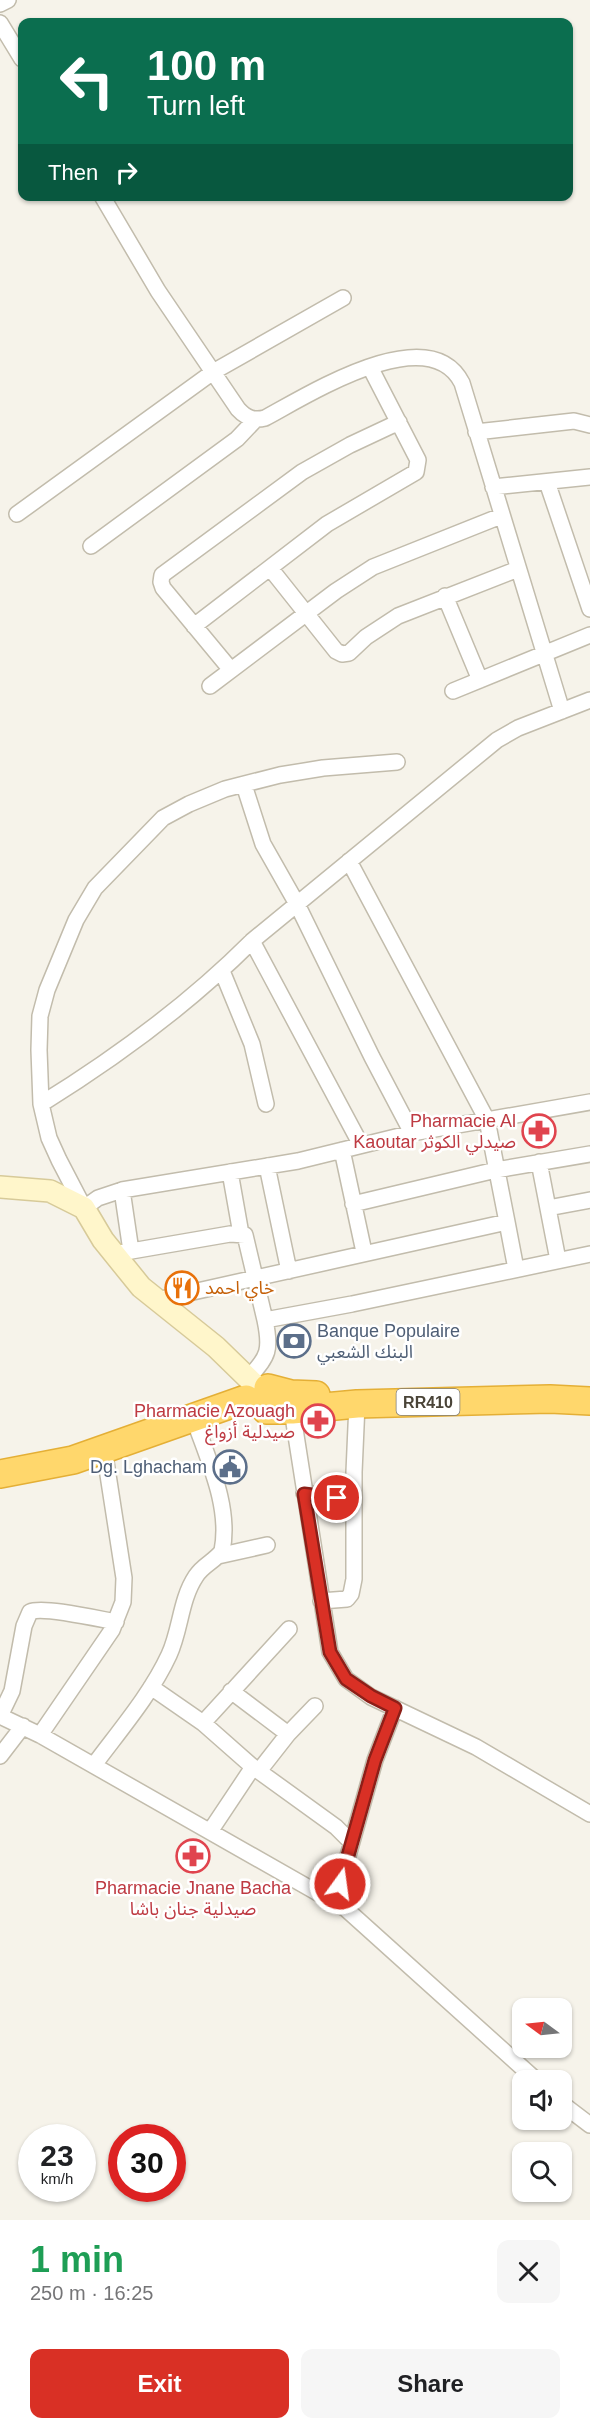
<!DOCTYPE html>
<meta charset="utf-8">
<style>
body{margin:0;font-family:Helvetica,"Noto Sans Arabic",sans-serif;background:#f6f6f6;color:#202124;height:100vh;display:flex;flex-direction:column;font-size:22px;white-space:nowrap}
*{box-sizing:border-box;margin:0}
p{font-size:20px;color:#757577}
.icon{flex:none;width:33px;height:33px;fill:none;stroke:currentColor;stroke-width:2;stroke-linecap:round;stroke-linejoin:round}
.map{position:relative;height:2220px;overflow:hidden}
.panel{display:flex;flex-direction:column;background:#fff;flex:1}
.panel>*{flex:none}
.top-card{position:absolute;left:18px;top:18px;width:555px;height:183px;border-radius:12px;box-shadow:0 2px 4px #0004;background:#0b6e4f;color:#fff;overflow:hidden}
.needle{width:39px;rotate:285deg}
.fabs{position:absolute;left:512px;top:1998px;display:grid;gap:12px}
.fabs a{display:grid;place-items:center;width:60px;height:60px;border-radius:12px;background:#fff;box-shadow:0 2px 4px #0004;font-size:30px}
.speed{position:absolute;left:18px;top:2124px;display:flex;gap:12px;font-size:30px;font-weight:700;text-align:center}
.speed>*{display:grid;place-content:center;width:78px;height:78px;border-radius:50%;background:#fff;box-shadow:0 2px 4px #0004;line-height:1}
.speed small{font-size:15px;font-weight:400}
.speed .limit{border:9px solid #d22;background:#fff;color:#111}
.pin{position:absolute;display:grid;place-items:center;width:51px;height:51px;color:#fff;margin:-26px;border:3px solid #fff;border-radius:50%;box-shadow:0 2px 6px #0007}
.me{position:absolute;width:66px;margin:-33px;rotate:14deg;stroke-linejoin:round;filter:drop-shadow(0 0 4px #0008)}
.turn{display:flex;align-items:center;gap:21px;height:126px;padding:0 30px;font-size:27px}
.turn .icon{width:78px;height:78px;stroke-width:2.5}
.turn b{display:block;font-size:42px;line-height:51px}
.then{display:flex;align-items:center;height:57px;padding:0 30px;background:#0003;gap:12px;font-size:22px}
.round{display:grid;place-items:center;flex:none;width:63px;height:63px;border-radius:12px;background:#f6f6f6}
.headline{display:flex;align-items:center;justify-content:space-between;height:102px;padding:0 30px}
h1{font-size:36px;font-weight:800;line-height:45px;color:#1e9e55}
.primary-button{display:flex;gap:12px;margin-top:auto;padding:12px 30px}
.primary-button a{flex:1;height:69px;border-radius:12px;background:#d93025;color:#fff;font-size:24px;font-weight:800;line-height:69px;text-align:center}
.primary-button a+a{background:#f6f6f6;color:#202124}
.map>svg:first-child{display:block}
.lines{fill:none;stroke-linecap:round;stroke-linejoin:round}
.street-casing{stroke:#c2bcac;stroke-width:18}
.secondary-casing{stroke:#d7ca99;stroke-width:24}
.highway-casing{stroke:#e4af36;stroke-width:30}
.street{stroke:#fff;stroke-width:15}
.secondary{stroke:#fff6cb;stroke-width:21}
.highway{stroke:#ffd76c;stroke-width:27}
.route-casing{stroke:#8d1f18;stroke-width:15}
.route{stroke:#d93025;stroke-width:10}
.labels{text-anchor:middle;stroke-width:5;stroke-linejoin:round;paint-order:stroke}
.shield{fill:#fff;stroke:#807c74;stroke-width:1.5}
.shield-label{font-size:16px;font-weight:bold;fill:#4a4438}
.health-label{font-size:18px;fill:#be3a42;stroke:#fff;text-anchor:end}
.food-label{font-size:18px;fill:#c56008;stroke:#fff;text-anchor:start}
.service-label{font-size:18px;fill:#4e5e75;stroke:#fff;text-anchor:start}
</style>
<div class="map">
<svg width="590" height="2220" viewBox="0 0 590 2220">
<rect width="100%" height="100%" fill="#f6f3ea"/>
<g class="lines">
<defs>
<path id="street" d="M0,4L8,0
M0,23L22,59
M102,196L158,291L238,409C246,418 254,421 265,418C308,395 429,318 462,383L562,711
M476,432L574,421L590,425
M547,482L590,609
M493,487L590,477
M17,514L213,372L343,298
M91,546L237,439L256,419
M270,568L336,651L342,654L349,653L366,637L398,616L518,569
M445,596L480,680
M194,626L327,524L416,472L418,460L370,367
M231,670L163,588L161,582L162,575L302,472L350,445L399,422
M210,686L336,591L373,567L501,516
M453,691L590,635
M397,762L323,768L280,775L225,789L189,804L163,818L95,888L76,920L47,990L40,1016L39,1050L41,1104L49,1138L59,1160L84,1208L98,1198L122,1190L298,1161L412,1133L590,1102
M244,785L263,844L297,904L372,1057L412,1133
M349,861L487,1120L507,1222
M252,941L361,1145
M222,971L252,1044L266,1104
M41,1104C117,1057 189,1004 252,941L497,740L518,728L590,700
M342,1150L364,1252
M539,1162L558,1260
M267,1166L289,1271
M230,1172L241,1234
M122,1190L131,1251
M353,1204L496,1170L590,1154
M548,1208L590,1200
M114,1254L230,1234L245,1235L265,1320L352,1304L590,1254
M157,1300C274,1275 390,1247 507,1222L516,1269
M248,1378C269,1357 271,1349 265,1320
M292,1410L330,1652L346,1679L371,1697L476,1747L590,1814
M304,1493L353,1500
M218,1556L267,1545
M321,1601L347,1599L351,1594L354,1579V1472L357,1404
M151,1687L203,1723L253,1767L211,1830
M231,1691L288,1734
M0,1716L40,1735L346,1909L536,2080
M0,1716L12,1691L24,1626L30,1612C42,1606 99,1619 116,1622
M203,1723L289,1629
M40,1735L112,1630L123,1602L124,1578L104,1449
M0,1756L23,1726
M94,1765C120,1730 151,1694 169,1655C181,1629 180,1600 196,1576C203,1565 215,1561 222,1551C231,1507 208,1460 194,1419
M253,1767L336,1827L351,1842
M259,1771L288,1734L315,1706
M335,1902L375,1760L395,1708
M561,2103L590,2125"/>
<path id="secondary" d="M0,1187L50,1191L84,1208L103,1240L141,1287L216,1347L255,1385"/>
<path id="highway" d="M268,1388L291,1394L316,1395
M266,1410H292L357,1404L550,1399L590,1401
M0,1474L73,1460L246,1399"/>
</defs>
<use href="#street" class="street-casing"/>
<use href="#secondary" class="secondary-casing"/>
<use href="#highway" class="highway-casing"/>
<use href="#street" class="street"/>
<use href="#secondary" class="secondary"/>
<use href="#highway" class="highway"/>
</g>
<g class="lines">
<defs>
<path id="route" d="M337,1498L304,1494L330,1652L346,1679L371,1696L395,1708L375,1760L340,1884"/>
</defs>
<use href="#route" class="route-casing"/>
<use href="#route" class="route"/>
</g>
<defs>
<symbol id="pharmacy-ring" viewBox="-11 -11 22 22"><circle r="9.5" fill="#fff" stroke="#e0444e" stroke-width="1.5"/><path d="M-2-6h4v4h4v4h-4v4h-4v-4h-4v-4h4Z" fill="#e0444e"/></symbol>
<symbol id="restaurant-ring" viewBox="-11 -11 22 22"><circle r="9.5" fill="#fff" stroke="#e8710a" stroke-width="1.5"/><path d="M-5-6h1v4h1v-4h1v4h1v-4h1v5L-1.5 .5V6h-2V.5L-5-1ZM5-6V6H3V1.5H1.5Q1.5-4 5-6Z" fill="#e8710a"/></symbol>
<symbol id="bank-ring" viewBox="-11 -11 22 22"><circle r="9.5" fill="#fff" stroke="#5c6f8a" stroke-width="1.5"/><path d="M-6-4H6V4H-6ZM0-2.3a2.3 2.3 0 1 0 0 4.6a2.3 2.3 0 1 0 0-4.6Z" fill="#5c6f8a"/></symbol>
<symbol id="civic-ring" viewBox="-11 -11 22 22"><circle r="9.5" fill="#fff" stroke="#5c6f8a" stroke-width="1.5"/><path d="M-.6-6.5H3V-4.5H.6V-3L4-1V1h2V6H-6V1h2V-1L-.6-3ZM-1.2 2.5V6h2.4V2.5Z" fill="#5c6f8a"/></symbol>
</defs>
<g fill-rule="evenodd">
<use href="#pharmacy-ring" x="520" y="1112" width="38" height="38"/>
<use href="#restaurant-ring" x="163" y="1269" width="38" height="38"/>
<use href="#bank-ring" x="275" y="1322" width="38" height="38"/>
<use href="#pharmacy-ring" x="299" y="1402" width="38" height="38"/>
<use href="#civic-ring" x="211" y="1448" width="38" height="38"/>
<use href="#pharmacy-ring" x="174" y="1837" width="38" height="38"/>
</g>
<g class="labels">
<rect class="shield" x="396.5" y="1389" width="63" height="26" rx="4.5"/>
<g class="shield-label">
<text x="428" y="1408">RR410</text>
</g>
<g class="health-label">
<text x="516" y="1127">Pharmacie Al<tspan x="516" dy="21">Kaoutar صيدلي الكوثر</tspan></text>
<text x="295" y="1417">Pharmacie Azouagh<tspan x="295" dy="21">صيدلية أزواغ</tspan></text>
<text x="193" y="1894" text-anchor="middle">Pharmacie Jnane Bacha<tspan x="193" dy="21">صيدلية جنان باشا</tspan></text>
</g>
<g class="food-label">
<text x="205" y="1294">خاي احمد</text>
</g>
<g class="service-label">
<text x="317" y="1337">Banque Populaire<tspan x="317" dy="21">البنك الشعبي</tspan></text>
<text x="207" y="1473" text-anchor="end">Dg. Lghacham</text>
</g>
</g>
</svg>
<div class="fabs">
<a><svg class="needle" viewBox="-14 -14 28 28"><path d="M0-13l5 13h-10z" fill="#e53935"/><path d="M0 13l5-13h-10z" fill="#757577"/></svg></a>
<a><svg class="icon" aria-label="sound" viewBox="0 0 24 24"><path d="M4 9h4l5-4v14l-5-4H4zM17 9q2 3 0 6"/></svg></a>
<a><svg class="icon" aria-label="search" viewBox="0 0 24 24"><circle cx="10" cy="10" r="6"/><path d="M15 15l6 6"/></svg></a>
</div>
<div class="speed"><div>23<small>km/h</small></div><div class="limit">30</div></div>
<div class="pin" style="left:337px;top:1498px;background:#d93025"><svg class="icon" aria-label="arrive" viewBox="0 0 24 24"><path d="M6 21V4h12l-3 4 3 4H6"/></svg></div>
<svg class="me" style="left:340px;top:1884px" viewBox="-20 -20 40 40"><circle r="17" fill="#d93025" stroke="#fff" stroke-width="3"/><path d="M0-11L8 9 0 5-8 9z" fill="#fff"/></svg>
<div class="top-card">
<div class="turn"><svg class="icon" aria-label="left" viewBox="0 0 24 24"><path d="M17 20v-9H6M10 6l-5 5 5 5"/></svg><div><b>100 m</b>Turn left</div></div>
<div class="then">Then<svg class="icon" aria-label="right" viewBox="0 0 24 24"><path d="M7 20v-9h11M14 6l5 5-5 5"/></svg></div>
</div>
</div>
<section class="panel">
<div class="headline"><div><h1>1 min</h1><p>250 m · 16:25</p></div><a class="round"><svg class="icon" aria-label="close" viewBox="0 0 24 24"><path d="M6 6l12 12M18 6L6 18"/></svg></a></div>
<div class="primary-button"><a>Exit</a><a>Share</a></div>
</section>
